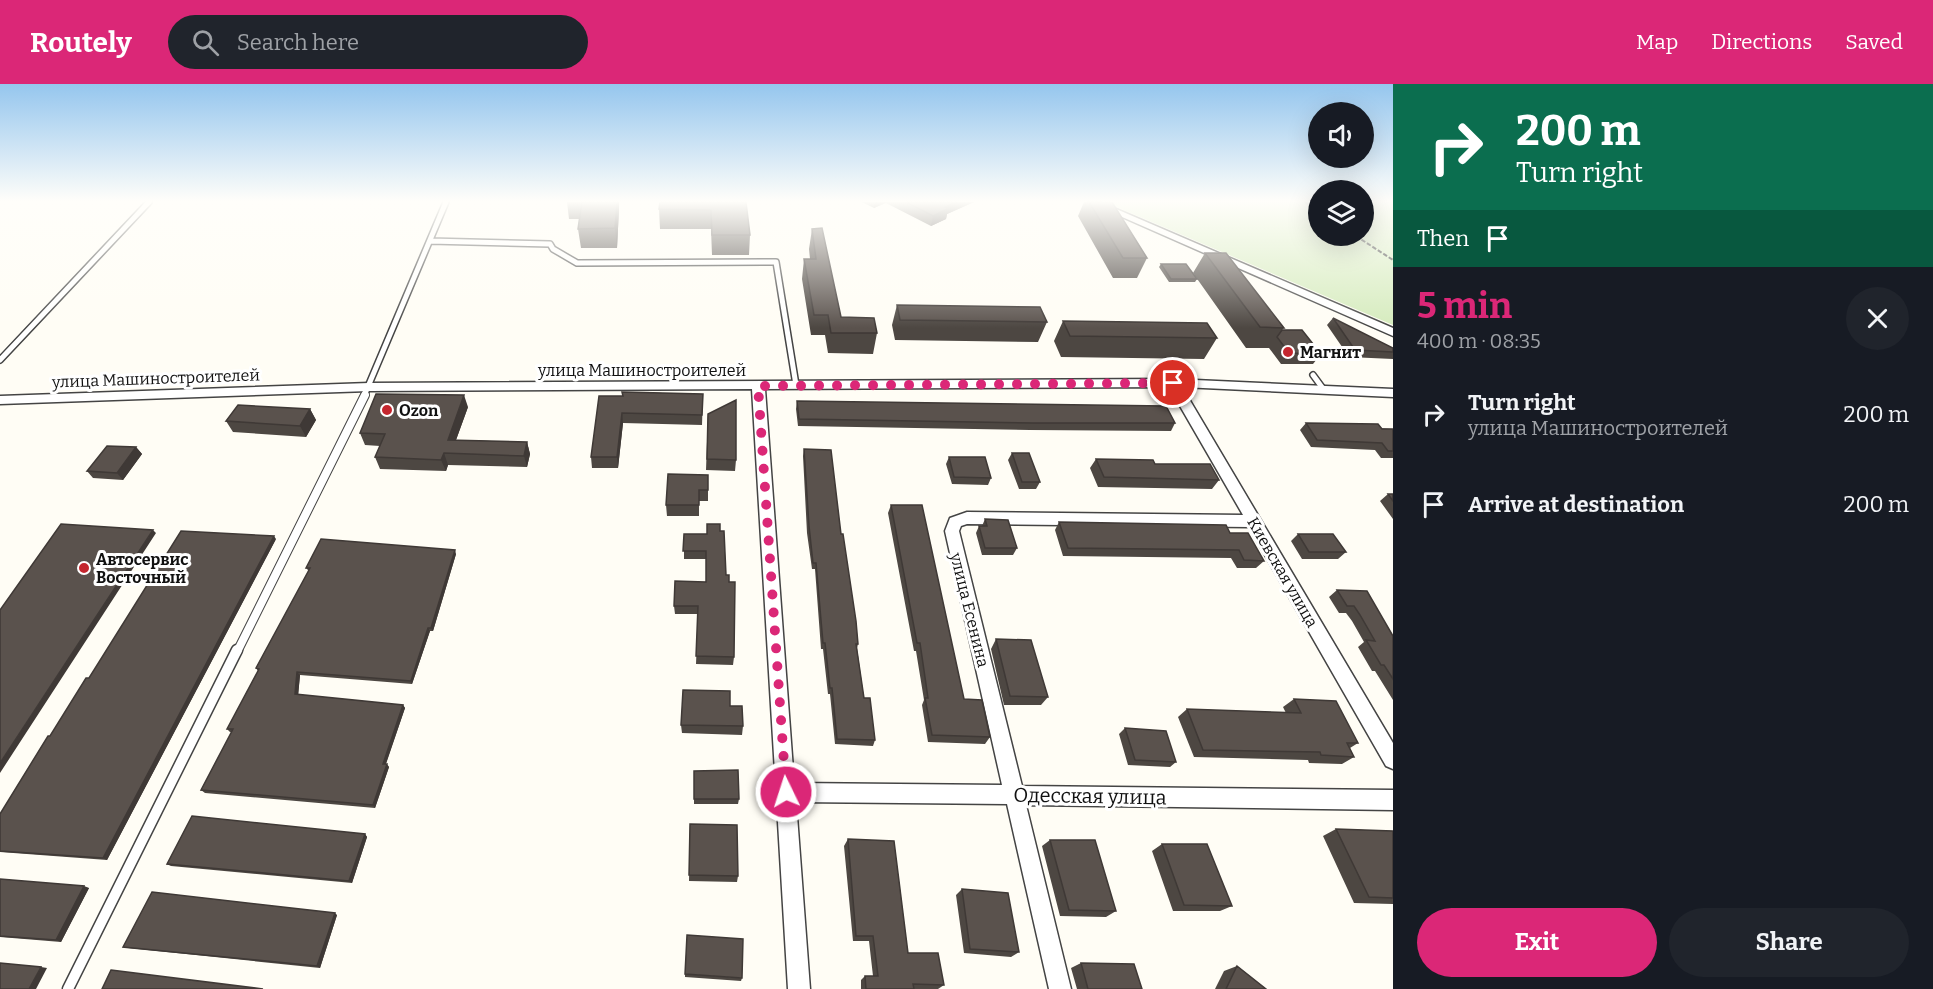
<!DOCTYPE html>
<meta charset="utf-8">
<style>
body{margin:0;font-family:Bitter,serif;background:#20242c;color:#f1f3f6;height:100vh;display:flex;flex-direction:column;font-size:22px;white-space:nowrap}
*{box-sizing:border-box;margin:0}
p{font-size:20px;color:#9ea1a6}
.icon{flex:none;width:33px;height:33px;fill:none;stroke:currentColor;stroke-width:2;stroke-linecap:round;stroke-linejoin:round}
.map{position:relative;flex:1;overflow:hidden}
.drawer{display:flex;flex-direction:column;background:#171b24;width:540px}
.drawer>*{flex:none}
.hud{background:#0b6e4f;color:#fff;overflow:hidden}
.controls{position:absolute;left:1308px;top:18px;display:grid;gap:12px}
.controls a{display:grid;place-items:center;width:66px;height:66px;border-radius:50%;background:#171b24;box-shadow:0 6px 24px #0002;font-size:30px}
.pin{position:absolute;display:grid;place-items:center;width:51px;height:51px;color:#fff;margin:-26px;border:3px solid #fff;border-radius:50%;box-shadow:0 2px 6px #0007}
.me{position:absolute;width:66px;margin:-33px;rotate:356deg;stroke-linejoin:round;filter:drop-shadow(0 0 4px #0008)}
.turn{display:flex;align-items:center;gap:21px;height:126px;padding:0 24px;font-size:27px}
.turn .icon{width:78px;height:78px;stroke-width:2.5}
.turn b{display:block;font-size:42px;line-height:51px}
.then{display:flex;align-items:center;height:57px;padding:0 24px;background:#0003;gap:12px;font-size:22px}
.round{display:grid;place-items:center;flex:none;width:63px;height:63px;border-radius:32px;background:#20242c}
.headline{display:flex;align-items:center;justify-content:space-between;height:102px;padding:0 24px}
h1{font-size:36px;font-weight:700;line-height:45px;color:#db2777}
.button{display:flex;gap:12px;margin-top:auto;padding:12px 24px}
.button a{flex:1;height:69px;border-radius:36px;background:#db2777;color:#fff;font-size:24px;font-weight:700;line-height:69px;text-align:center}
.button a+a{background:#20242c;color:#f1f3f6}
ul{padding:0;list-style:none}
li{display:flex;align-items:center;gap:18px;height:90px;padding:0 24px}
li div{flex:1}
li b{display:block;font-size:22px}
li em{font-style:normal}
header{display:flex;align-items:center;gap:36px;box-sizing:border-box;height:84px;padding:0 30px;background:#db2777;color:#fff}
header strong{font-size:28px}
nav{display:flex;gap:33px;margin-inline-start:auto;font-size:21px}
.search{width:420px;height:54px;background:#20242c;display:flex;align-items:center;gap:15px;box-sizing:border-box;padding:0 21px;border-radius:33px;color:#9ea1a6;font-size:22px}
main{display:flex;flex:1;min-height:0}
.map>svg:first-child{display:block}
.green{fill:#d5ebbd}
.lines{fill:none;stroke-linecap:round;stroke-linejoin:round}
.service-far2-casing{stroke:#444;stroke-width:8}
.service-far1-casing{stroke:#444;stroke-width:10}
.service-casing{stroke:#444;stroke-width:13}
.minor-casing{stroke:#444;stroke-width:3}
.path{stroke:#333;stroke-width:2;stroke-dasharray:4.5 2;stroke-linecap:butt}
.service-far2{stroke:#fff;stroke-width:5}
.service-far1{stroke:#fff;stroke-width:8}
.service{stroke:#fff;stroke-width:10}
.minor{fill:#fff;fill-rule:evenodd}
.wall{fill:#4d4742}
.shaded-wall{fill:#3f3936}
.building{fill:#5a524d;stroke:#3f3936;stroke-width:1.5}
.route{stroke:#db2777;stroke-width:10;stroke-dasharray:0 18}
.poi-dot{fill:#c4262e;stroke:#fff;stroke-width:2}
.labels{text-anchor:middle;stroke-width:6;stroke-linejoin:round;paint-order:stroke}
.poi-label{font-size:16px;font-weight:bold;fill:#111;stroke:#fff;text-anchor:start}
.street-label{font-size:16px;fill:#111;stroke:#fff}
.near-street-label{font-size:20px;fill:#111;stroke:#fff}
</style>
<header>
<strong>Routely</strong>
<div class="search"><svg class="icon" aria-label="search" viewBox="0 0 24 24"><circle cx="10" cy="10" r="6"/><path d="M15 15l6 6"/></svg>Search here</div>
<nav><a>Map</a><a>Directions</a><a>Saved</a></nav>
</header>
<main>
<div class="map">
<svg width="1393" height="905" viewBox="0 0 1393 905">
<rect width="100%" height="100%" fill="#fffdf5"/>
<path class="green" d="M1105,118H1318V152H1364V118H1393V241Z"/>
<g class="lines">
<defs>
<path id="service-far2" d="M430,157L550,160L553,165L577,179L776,178L796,301
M0,276L149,118
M1313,291L1324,306
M364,312L446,118"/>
<path id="service-far1" d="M237,568L365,311"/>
<path id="service" d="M68,905L237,566"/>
<path id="minor" d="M1088,118H1100L1393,244V252Z
M1173,295L1393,305V313L1182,303L1393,659V685L1386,682L1249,443L967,440L961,442L959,447L1022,702L1393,706V726L1026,721L1071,905H1049L1007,720L796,718L810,905H788L752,305L369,307L0,320V312L369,299ZM1169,303L1243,431L967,428L950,434L945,447L1002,701L794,699L765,305Z"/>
</defs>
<use href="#service-far2" class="service-far2-casing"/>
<use href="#service-far1" class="service-far1-casing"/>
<use href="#service" class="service-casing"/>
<use href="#minor" class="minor-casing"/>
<path class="path" d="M1305,118L1318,127
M1356,152L1393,176"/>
<use href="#service-far2" class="service-far2"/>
<use href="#service-far1" class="service-far1"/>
<use href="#service" class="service"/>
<use href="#minor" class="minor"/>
</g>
<path class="wall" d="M567,118H619V125L617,164H581L578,145L579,135H569Z
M746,118L750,151L749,171H712L711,145H660L659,125Z
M862,118H974L947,130L946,135L931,142L886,119L874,124Z
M1084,118H1112L1147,174L1137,194H1113L1078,132Z
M812,145L841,233L877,249L873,270L828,269L825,251H811L802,195L804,175H810L809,165Z
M1205,169L1284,244L1282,246L1321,270L1313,280H1281L1269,264H1246L1193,189Z
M1161,180L1197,195L1195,198H1169L1159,183Z
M897,221L1047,238L1038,258L895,256L892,241Z
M1333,234L1393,268V275L1349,273L1327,241Z
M1063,237L1217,254L1204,275L1061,273L1054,257Z
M622,308L703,310L702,341L623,339L618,384H592L591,373L622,312Z
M797,317L1175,339L1171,347L1030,346L798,342L796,325Z
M468,323L456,356L527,358L530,370L527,383L448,381L446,387L380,385L375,373L380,362L365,361L360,349Z
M310,325L316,336L306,353L233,348L226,337Z
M708,330L736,376L735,387L706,386Z
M1306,339L1393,345V374H1381L1375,366L1311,363L1300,346Z
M136,363L142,370L123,396L93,394L87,387Z
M804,365L841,450L858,560L857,564L864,614L875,656L873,662L835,660L830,610H828L823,565H821L815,485H812L807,449L803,372Z
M1012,369L1040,398L1036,405H1019L1008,376Z
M949,373L991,394L988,401L952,400L946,380Z
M1096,375L1155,380L1219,396L1212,405L1098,403L1090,384Z
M708,391V417H699V432H667L666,421Z
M1388,410H1393V435L1380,417Z
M891,421L964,615L990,653L985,660L928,658L922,621L924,616L916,567H914L888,429Z
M985,435L1017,464L1013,471H982L976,449L979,442H982Z
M1059,438L1230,449L1264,477L1256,484H1237L1231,474L1063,472L1055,446Z
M720,447L726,491L734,573L733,581L696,580L698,530H675L674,522L706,498V475H684V450H707Z
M1298,450L1346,468L1338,475H1302L1291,457Z
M276,455L107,776L0,768V730L89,594Z
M456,470L433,547H430L412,600L300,591L298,611L403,621L405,624L386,680L389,683L375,724L205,709L201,706L232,648H230L227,645L258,587L256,584L309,487L306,484Z
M1337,506L1393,552V616L1375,587H1372L1358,563L1364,558L1352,537L1346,529H1339L1329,513Z
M996,555L1048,613L1041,621H1004L991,565Z
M1294,615L1358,659L1350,664L1354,673L1342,680L1309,679L1308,676L1194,673L1178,633L1187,625L1286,629L1283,623Z
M730,622L743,642L742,651L682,649L681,641Z
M1125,644L1176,678L1170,683L1128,681L1119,650Z
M694,687L739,715L738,720H694Z
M690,740L738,792L737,798L689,797Z
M1336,745L1393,747V820L1354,819L1323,752Z
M365,750L367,753L352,799L171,782L167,780Z
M848,755L908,869L944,901L938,905H861V896L865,892H873L869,857H853L844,762Z
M1050,756L1116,827L1106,833L1060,832L1042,762Z
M1162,760L1232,822L1220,827H1173L1152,767Z
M0,795L89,804L61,858L0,853Z
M962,805L1019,868L1011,873L964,869L956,811Z
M337,831L320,884L128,864L123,863Z
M1081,879L1142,905H1077L1071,884Z
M1237,882L1266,905H1215L1224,887Z
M685,890L742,894L741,897L685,893Z"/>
<path class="shaded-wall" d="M617,118H619V125L617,164L615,144Z
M875,118H886L874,124Z
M956,118H974L947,130L946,135L931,142L933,132L945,123Z
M464,311L468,323L452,367L448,356Z
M310,325L316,336L306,353L300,342Z
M622,329L623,339L618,384L617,373Z
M527,358L530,370L527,383L524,372Z
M136,363L142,370L123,396L117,389Z
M444,369L448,381L446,387L441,376Z
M153,446L156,449L0,689V679Z
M274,452L276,455L107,776L103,774Z
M455,466L456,470L433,547L431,544Z
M428,544L430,547L412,600L411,597Z
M297,588L300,591L298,613L295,610Z
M403,621L405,624L385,682L383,680Z
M387,680L389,683L375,724L373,721Z
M365,750L367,753L352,799L349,797Z
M84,802L89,804L61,858L56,856Z
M335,829L337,831L320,884L317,882Z
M41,883L47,884L36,905H29Z"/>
<path class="building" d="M582,118H617L615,144L578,145Z
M660,118H746L750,151H712L711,126L659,125Z
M906,118H956L945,123L949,124L933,132Z
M1089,118H1112L1147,174H1123Z
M822,144L841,233L874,234L877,249H831L828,231H814L804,175H816L812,145Z
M1205,169H1226L1284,244L1260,243Z
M1161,180H1186L1197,195H1171Z
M897,221L1040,223L1047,238L900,236Z
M1333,234L1393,264V268L1355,266Z
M1063,237L1207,239L1217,254L1070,252Z
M1282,246H1302L1321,270L1289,269L1277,253Z
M622,308L703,310L702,331L622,329L617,373H591L599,312H623Z
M376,310L464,311L448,356L527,358L524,372L444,369L441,376L375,373L385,350L360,349Z
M736,316V376L707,375L708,330Z
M797,317L1166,322L1175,339H1033L799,335Z
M238,321L310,325L300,342L226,337Z
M1306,339L1378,340L1382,345H1393V367H1388L1382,359L1317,356Z
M107,362L136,363L117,389L87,387Z
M804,365L831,366L841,450H843L856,537L858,560H856L864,614H870L875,656L837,655L832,604H830L825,559H823L816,479H813L809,442Z
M1012,369H1029L1040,398H1022Z
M949,373H985L991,394L954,393Z
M1096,375L1153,376L1155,380H1210L1219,396L1104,393Z
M668,390L708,391V406H699V421H666Z
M1388,410H1393V417Z
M891,421H922L964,615L982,616L990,653L932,651L925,614H928L920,559H917Z
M985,435L1008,436L1017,464H985L979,442H987Z
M1059,438L1226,441L1230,449H1248L1264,477L1244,476L1239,466L1068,464Z
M61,440L153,446L0,679V526Z
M707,440H720V447H724L726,491H729V498H735L734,573L696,572L698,522H674L675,497L706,498V467H683L684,450H707Z
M181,447L274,452L103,774L0,767V730L48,652H50L86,594H89Z
M1298,450H1333L1346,468H1309Z
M321,455L455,466L431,544H428L411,597L297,588L295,610L403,621L383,680H387L373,721L201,706L233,645H227L259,585L256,584L310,484H306Z
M1337,506L1367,507L1393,552V595L1384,581H1381L1366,556L1375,557L1360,531L1354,522H1347Z
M996,555L1031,556L1048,613L1010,612Z
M683,606L730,607V622H742L743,642L681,641Z
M1294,615L1336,617L1358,659H1347L1354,673L1321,671L1320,668L1203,666L1187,625L1301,629Z
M1125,644L1166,647L1176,678L1135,676Z
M738,686L739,715H694V687Z
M192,732L365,750L349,797L167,780Z
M690,740L737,741L738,792L689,791Z
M1336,745L1393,747V814L1369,813Z
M848,755L894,757L908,869H938L944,901L913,900L914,905H866L865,892H878L873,852H856Z
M1050,756H1095L1116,827L1069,826Z
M1162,760H1207L1232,822L1184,821Z
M0,795L84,802L56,856L0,852Z
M962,805L1008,809L1019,868L970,865Z
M152,808L335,829L317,882L123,863Z
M687,851L743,855L742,894L685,890Z
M0,879L41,883L29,905H0Z
M1081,879L1134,880L1142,905H1088Z
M1237,882L1266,905H1226Z
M111,886L263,905H102Z"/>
<linearGradient id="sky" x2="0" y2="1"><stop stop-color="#95c6ee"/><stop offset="0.48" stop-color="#fffefa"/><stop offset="1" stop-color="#fffefa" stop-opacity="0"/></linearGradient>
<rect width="1393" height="244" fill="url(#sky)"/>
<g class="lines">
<path class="route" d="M786,708L758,302L1173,299"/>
</g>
<g class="poi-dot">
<circle cx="1288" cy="268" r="6"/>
<circle cx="387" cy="326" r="6"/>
<circle cx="84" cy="484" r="6"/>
</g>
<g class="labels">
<g class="poi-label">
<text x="1300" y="274">Магнит</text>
<text x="399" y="332">Ozon</text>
<text x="96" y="481">Автосервис<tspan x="96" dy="18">Восточный</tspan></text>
</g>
<g class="street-label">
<text x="642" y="292">улица Машиностроителей</text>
<text transform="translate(156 294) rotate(-2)" y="6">улица Машиностроителей</text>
<text transform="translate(1283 488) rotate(60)" y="6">Киевская улица</text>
<text transform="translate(970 526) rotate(76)" y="6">улица Есенина</text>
</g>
<g class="near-street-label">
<text transform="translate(1090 712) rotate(1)" y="7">Одесская улица</text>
</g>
</g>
</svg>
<div class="controls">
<a><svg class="icon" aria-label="sound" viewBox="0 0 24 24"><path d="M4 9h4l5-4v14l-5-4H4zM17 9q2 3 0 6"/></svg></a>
<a><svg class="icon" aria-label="layers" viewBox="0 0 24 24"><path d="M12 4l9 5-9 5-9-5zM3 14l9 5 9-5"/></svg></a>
</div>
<div class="pin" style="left:1173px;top:299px;background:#d93025"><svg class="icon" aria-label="arrive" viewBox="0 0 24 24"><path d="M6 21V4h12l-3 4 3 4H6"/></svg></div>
<svg class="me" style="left:786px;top:708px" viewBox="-20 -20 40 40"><circle r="17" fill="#db2777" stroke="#fff" stroke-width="3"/><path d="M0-11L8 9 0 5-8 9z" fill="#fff"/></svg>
</div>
<section class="drawer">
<div class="hud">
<div class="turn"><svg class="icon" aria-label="right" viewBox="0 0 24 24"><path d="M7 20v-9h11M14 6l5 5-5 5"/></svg><div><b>200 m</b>Turn right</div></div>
<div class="then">Then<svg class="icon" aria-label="arrive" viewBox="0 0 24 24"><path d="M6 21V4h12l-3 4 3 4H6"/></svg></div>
</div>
<div class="headline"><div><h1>5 min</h1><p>400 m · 08:35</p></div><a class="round"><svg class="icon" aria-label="close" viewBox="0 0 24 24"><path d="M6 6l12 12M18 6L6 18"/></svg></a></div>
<ul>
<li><svg class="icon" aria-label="right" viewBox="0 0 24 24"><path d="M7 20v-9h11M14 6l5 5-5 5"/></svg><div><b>Turn right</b><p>улица Машиностроителей</p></div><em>200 m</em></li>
<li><svg class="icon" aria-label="arrive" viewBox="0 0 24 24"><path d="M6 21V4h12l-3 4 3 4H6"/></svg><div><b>Arrive at destination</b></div><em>200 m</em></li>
</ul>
<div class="button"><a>Exit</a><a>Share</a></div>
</section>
</main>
